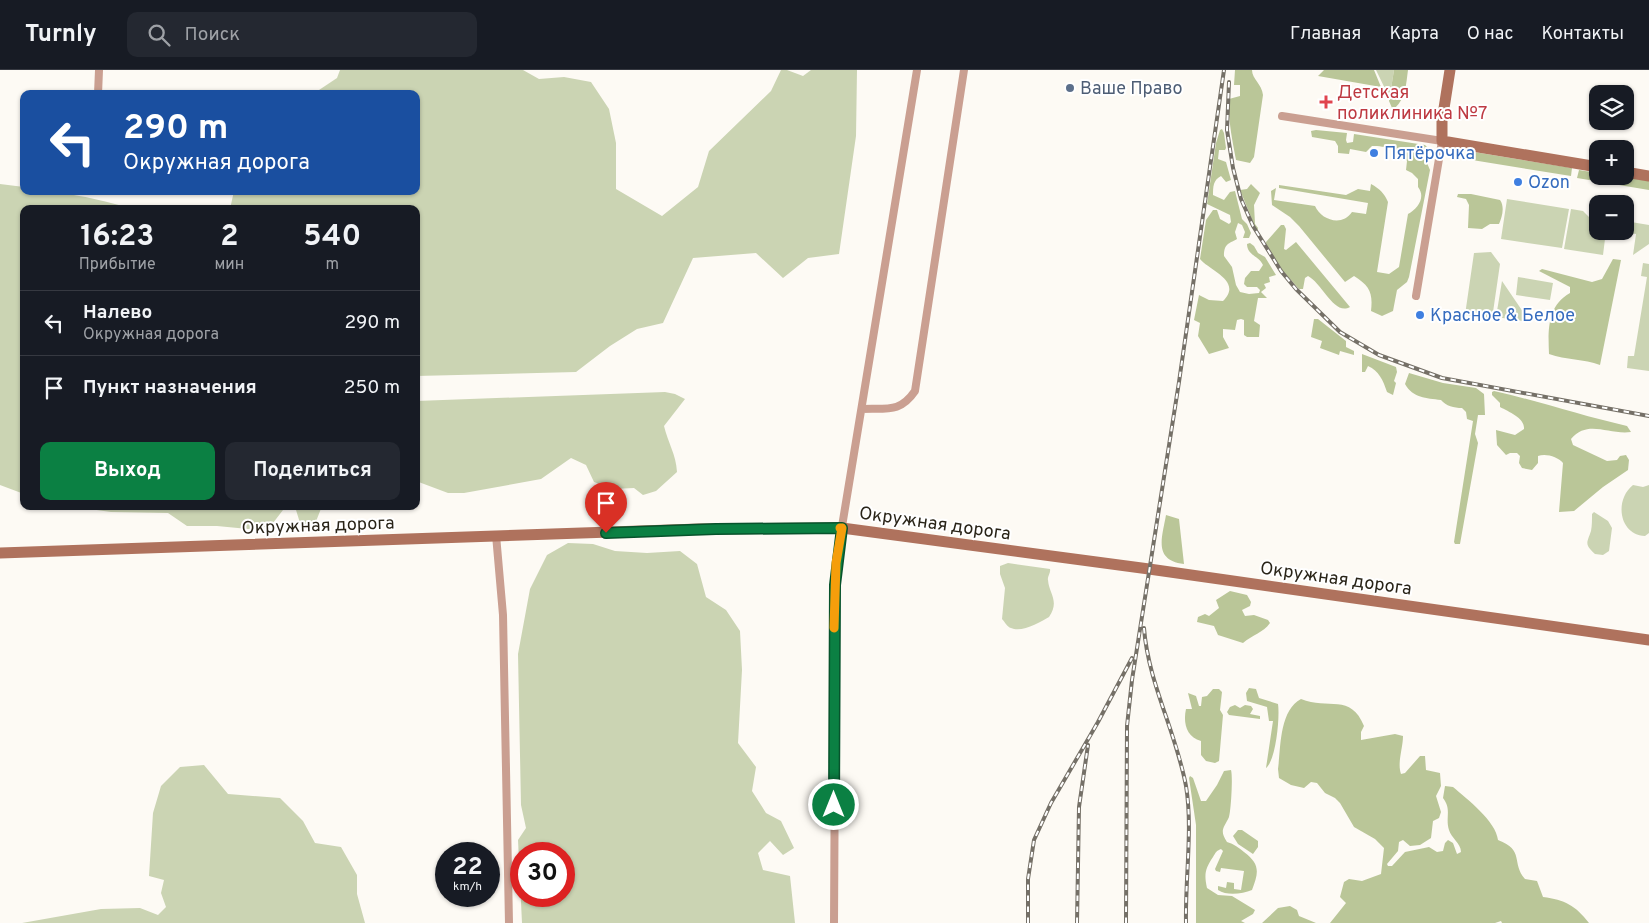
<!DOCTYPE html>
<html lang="ru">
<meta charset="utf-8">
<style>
body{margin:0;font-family:Overpass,sans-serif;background:#242831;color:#f1f3f6;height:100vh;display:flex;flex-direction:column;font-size:19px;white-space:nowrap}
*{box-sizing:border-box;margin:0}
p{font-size:16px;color:#9ea1a6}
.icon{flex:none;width:28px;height:28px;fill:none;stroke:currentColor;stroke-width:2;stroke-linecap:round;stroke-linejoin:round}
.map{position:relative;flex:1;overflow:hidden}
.panel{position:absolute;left:20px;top:135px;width:400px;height:305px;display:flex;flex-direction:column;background:#171b24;border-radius:10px;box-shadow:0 1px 4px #0004}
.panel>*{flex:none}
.guide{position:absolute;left:20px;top:20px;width:400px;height:105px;border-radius:10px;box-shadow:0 1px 4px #0004;background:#1a4fa0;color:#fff;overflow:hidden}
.tools{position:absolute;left:1589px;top:15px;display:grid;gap:10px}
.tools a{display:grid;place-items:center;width:45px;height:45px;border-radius:10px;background:#171b24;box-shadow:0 1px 4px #0004;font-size:25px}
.speed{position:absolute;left:435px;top:772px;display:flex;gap:10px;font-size:25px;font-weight:700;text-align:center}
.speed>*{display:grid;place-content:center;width:65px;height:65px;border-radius:50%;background:#171b24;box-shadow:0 1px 4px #0004;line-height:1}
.speed small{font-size:12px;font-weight:400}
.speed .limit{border:8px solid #d22;background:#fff;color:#111}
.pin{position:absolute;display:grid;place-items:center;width:42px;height:42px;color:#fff;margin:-51px -21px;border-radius:50% 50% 50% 0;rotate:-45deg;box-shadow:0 0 5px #0007}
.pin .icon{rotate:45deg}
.me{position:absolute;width:55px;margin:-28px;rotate:0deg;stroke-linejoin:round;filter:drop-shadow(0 0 4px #0008)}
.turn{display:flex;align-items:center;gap:18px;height:105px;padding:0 20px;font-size:22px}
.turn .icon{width:65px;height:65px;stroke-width:2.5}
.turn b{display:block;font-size:35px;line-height:42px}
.eta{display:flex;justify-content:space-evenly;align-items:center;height:85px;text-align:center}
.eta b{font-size:30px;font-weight:700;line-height:35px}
.primary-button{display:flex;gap:10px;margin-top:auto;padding:10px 20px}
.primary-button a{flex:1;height:58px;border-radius:10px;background:#0b8043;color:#fff;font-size:20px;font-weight:700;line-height:58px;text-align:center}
.primary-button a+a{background:#242831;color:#f1f3f6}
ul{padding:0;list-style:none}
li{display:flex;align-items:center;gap:15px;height:65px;padding:0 20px;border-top:1px solid #363941}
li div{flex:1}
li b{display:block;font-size:19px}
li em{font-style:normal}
header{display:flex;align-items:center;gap:30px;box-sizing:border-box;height:70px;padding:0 25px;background:#171b24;border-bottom:1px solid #363941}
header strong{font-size:24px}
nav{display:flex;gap:28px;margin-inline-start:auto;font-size:18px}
.search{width:350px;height:45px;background:#242831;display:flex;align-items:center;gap:12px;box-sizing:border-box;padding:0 18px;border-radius:10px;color:#9ea1a6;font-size:19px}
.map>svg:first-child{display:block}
.green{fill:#cbd4b3;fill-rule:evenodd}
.forest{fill:#bac698}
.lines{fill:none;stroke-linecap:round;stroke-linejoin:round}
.minor{stroke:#ca9f91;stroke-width:8}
.secondary{stroke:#af725d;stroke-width:11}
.rail-casing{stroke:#757067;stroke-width:4}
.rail{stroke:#fff;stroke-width:2;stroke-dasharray:5.5;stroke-linecap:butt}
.route-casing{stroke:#07532c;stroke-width:12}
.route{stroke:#0b8043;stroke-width:9}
.slow{stroke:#f59e0b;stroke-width:9}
.service-dot{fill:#5c6f8a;stroke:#fff;stroke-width:2}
.health-dot{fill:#e0444e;stroke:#fff;stroke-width:2}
.shop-dot{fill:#3f7fe0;stroke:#fff;stroke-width:2}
.labels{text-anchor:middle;stroke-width:4;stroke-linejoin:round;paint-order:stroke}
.service-label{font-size:18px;fill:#4e5e75;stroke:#fff;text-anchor:start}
.health-label{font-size:18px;fill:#be3a42;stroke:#fff;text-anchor:start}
.shop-label{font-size:18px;fill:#366cbe;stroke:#fff;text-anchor:start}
.street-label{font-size:18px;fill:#292418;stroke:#fff}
</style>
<header>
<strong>Turnly</strong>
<div class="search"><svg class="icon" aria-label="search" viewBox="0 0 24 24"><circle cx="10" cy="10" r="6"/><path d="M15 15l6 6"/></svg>Поиск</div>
<nav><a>Главная</a><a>Карта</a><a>О нас</a><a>Контакты</a></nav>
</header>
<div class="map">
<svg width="1649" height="853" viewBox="0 0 1649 853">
<rect width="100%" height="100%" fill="#fdfaf4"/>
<path class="green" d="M340,0H523L539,9L564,7L591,12L609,39L616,73V119L662,146L698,117L709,81L771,21L781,0H787L803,6L811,0H857L856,66L839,184L808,188L783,208L756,183L693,188L663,253L637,259L610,276L576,302L416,306V139H230L234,121H416V24H313L337,8Z
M1376,0H1394L1389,31V27Z
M0,114L24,117V121C65,121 94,128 133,139H24V424L0,415Z
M1507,129L1569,139L1562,178L1501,169Z
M1571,139L1583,141L1597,155L1598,161H1600L1598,168L1605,169L1603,185L1564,179Z
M1625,151L1649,155V174L1633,185L1636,164L1617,161H1625Z
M1491,182L1500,194L1492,249L1465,245L1474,183Z
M1643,193L1649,194V301L1627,298L1628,286H1634L1647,207L1641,206Z
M1518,207L1553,213L1550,230L1516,225Z
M1502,211L1530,252L1496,247Z
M665,322L675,324L685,329L664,356C668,373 676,384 677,402L656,421L643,425L634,418L613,419L594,412L586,395L571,388L541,409L464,423H448L416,411V331Z
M1633,415L1643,417L1649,415V463L1645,466C1619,465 1614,430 1633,415Z
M68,436H322L315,454L308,456L300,453L296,440H283L273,453L258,460L217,456H187L168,443L111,442Z
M1594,442L1608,451L1612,458L1609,481L1603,485L1595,484C1584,474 1587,473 1591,461C1592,456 1592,450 1592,444Z
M568,473L593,474L615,481L647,483L680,481L697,494L706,527L726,540L740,561L742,600L738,673L756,697L752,721L766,743L781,751L794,778L783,785L770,771L758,783L763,800L790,806L795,853H522L518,770L526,758L521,735L518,584L530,519L547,485ZM521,784H564V826H521Z
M1008,493L1050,499C1051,503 1047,507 1048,510C1049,524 1060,531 1049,547C1040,552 1022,563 1011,558C1007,557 1005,552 1002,549L1005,518L1000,504V496Z
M204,695L228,724L280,728L303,751L315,773L341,777L357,805V824L365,853H22L101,839L140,838L158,845L166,837L161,823L164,810L149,806L153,743L161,716L180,697Z"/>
<path class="forest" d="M1235,0H1252C1252,9 1262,14 1263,25L1254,87L1250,93L1236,90C1232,69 1228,50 1229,29L1240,26V15H1234Z
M1324,0H1374L1381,17L1318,6Z
M1394,0H1408C1406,14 1406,28 1395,38H1392L1389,31Z
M1222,59L1224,63L1226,78L1225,80H1219L1218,89L1226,92L1231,110L1226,112L1221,106C1213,110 1213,117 1213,125L1224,130L1230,122L1235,121L1242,149L1247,154L1251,163L1249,168H1243L1245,162L1242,155L1238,153L1235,162L1237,169C1228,174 1224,174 1224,186L1232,197L1236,215L1240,222L1249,224L1259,223L1260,220L1257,217H1247L1244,214L1245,208L1251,201H1259L1263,195C1259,186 1247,185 1247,174L1250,173L1254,176L1258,183L1265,187L1276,205L1269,207L1270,212L1264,214L1266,218L1261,222L1267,228H1258L1254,251L1260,255L1259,267H1247L1244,265V250L1241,249L1237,250L1235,260L1223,259V267L1229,278L1209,284L1198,266L1200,253L1194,250L1199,225L1209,230L1223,231C1243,211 1210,201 1200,189L1206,150L1213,140H1217L1220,149L1229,154L1231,152L1230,145L1207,134L1216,73L1220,60Z
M1316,60L1347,63L1346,70L1347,73L1353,72L1354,64L1425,75L1428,78L1427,93L1430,100L1409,207L1407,212L1397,220L1393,241L1382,246L1371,241C1373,223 1370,216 1354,206L1345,212L1299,156L1290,147L1272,135L1271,121L1276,118L1274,130L1315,136C1321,150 1342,157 1352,142L1366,144L1368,133L1279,118V115L1346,125L1358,119L1370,121L1371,114C1380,119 1384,123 1388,132L1377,202L1389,204L1399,197L1408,144C1418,139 1426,127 1418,117V109L1412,103L1406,100L1407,91C1401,79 1385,76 1372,76L1366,82L1350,79L1349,84L1338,83V76L1335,71L1312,67L1311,61Z
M1468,81L1572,98L1571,106L1466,89Z
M1579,100L1597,103L1598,106H1620L1649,111V120L1577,108Z
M1251,114L1260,123L1254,135L1255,154L1258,158L1257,162L1240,120L1247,119Z
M1458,124H1471L1500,130C1505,137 1502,147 1499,154H1490L1482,159L1468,158L1469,135L1466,129L1457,127Z
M1281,155H1284L1286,159L1284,179L1286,180L1296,172L1350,237C1334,246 1322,213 1308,206L1305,208L1303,219H1299L1282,200L1266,176V172Z
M1613,189L1621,190L1600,295C1584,289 1566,290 1549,284C1548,260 1547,236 1570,223V217L1539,201L1542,199L1592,212L1602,209Z
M1314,249H1318L1346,271V277L1354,281V285L1340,281L1339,285L1320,278L1322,271L1311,267Z
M1362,284L1396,297L1397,302L1394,311L1396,313L1393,325L1387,322C1383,310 1379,301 1368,296L1365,302H1362Z
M1409,303L1443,313L1476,318L1484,324L1485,345H1478L1475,364L1478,373L1460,474H1455L1454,472L1473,351L1467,349L1466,342L1462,338C1454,338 1446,336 1441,330C1426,328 1413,328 1405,314Z
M1494,321C1539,331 1582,346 1627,356L1631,362C1608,365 1588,349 1571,369L1573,375L1607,391L1617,390L1620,386L1626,385L1629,390L1628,400L1603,417L1574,441L1559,442L1563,393C1558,387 1546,383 1538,386V393L1532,400L1522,398L1519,393L1520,386L1517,383H1510L1506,385L1497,375L1496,360L1515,365L1524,359C1525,348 1509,342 1500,337V333L1492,325V322Z
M1166,445L1179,449L1184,494C1153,490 1162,468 1166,445Z
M1230,521L1247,525L1251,532L1250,536L1242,540L1245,546L1254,545L1268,550L1270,553C1263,563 1252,565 1243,573L1218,565L1214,556L1197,552L1198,547L1205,544L1209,546L1219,538L1216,530Z
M1249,618L1256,619L1259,628L1278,634C1280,647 1276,690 1266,698L1273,651H1269L1267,637L1247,631L1246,623Z
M1213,619H1219L1222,622L1220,640L1223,645L1219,691L1215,693L1206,691L1201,685V671C1186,667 1183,652 1186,639H1192L1188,623L1196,626L1199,636H1201L1202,627L1207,626Z
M1301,629C1328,640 1351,623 1364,656L1361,662V670L1395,664L1403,666C1403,678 1397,693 1401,704L1405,703L1420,686H1425L1426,700L1440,703L1441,716L1436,726L1441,742L1439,748L1433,751L1431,768L1420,775L1410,776L1403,770L1399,772L1398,781L1387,794L1388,796H1392L1405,782L1429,777L1437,782L1443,781L1445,773L1448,770L1453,773L1457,784L1461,782C1461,773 1451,768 1449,760C1445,747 1452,740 1443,728L1445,716L1453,717C1467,729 1496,751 1498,770C1525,780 1511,793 1525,809L1537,811L1543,827C1565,830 1575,835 1589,853H1502L1501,851L1495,853H1330L1346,833L1340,827L1344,812L1349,809L1362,811L1381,804L1384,778L1375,769L1354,757L1340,733L1335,728L1325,723L1317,713L1311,712L1304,718L1291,715L1279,708L1278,699C1281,677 1279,641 1301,629Z
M1235,635L1240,638L1245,635L1251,636L1253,639L1250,644L1260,646V649L1229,645L1227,642L1230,637Z
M1231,700C1233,706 1231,741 1229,747C1224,758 1219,760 1227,772C1234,774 1239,778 1244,782C1260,794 1259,802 1252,820C1242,824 1227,826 1218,820V816L1226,818L1227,812L1234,813V819L1241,820L1244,801L1221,798L1220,802L1216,801L1215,799L1223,781L1221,779C1216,781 1216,782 1213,787C1205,799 1204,804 1207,818L1218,825L1232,826L1255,840L1253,844L1241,851L1245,853H1196V755L1189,708L1190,706L1193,708L1201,731H1206L1217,715L1224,701Z
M1238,760H1242L1258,771V777L1253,784L1238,774L1233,766Z
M1290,836L1297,840L1299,846L1316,853H1262L1278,838Z"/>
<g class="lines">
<path class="minor" d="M98,24L99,0
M1282,46L1442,71L1416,226
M862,339C887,338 900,343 915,321L964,0
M496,465L503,545L509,853
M834,853L836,493L917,0"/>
<path class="secondary" d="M1450,0L1442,51V71L1598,97
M1625,102L1649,106
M0,483L699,459L842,458L1149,499L1649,570"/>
<defs>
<path id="rail" d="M1229,12L1227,60L1233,98L1241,129L1253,156L1281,201L1296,219L1340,262L1379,285L1442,308L1649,346
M1144,558C1148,612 1176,662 1186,716C1193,758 1185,809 1186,853
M1028,853V809L1034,770L1051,733L1098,652L1132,588
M1077,853L1079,737L1088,675
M1126,853L1127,656L1132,610L1179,312L1224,0"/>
</defs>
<use href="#rail" class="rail-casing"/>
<use href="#rail" class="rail"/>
</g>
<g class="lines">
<defs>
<path id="route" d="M606,463L716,459L842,458L835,515L834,735"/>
</defs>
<use href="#route" class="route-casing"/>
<use href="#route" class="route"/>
<path class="slow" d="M834,558L836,493L842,458H840"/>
</g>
<circle class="service-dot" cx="1070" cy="18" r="5"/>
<path class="health-dot" d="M1323.5 24.5h5v5h5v5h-5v5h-5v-5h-5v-5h5z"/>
<g class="shop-dot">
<circle cx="1374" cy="83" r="5"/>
<circle cx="1518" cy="112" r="5"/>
<circle cx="1420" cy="245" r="5"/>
</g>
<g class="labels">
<g class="service-label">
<text x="1080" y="24">Ваше Право</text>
</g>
<g class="health-label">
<text x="1337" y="28">Детская<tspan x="1337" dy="21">поликлиника №7</tspan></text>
</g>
<g class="shop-label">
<text x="1384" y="89">Пятёрочка</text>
<text x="1528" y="118">Ozon</text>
<text x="1430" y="251">Красное &amp; Белое</text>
</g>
<g class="street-label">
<text transform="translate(935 453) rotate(8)" y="6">Окружная дорога</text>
<text transform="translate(318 455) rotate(-2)" y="6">Окружная дорога</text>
<text transform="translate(1336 508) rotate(8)" y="6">Окружная дорога</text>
</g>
</g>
</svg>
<div class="tools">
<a><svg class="icon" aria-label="layers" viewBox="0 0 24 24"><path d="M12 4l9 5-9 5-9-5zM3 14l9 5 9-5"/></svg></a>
<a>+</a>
<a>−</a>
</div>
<div class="speed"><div>22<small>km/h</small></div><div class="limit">30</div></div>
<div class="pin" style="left:606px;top:463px;background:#d93025"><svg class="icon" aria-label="arrive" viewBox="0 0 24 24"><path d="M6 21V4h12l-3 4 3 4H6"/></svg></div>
<svg class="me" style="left:834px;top:735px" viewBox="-20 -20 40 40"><circle r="17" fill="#0b8043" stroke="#fff" stroke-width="3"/><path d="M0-11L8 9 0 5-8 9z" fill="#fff"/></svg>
<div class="guide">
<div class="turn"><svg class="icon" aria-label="left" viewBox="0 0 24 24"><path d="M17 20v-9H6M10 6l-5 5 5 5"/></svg><div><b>290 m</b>Окружная дорога</div></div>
</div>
<section class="panel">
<div class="eta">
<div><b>16:23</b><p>Прибытие</p></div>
<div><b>2</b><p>мин</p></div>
<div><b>540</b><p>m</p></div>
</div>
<ul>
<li><svg class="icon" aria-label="left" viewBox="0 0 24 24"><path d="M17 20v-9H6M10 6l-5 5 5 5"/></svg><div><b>Налево</b><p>Окружная дорога</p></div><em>290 m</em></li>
<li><svg class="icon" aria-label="arrive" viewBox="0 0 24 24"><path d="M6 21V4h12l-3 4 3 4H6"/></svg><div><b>Пункт назначения</b></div><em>250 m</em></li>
</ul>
<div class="primary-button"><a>Выход</a><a>Поделиться</a></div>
</section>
</div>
